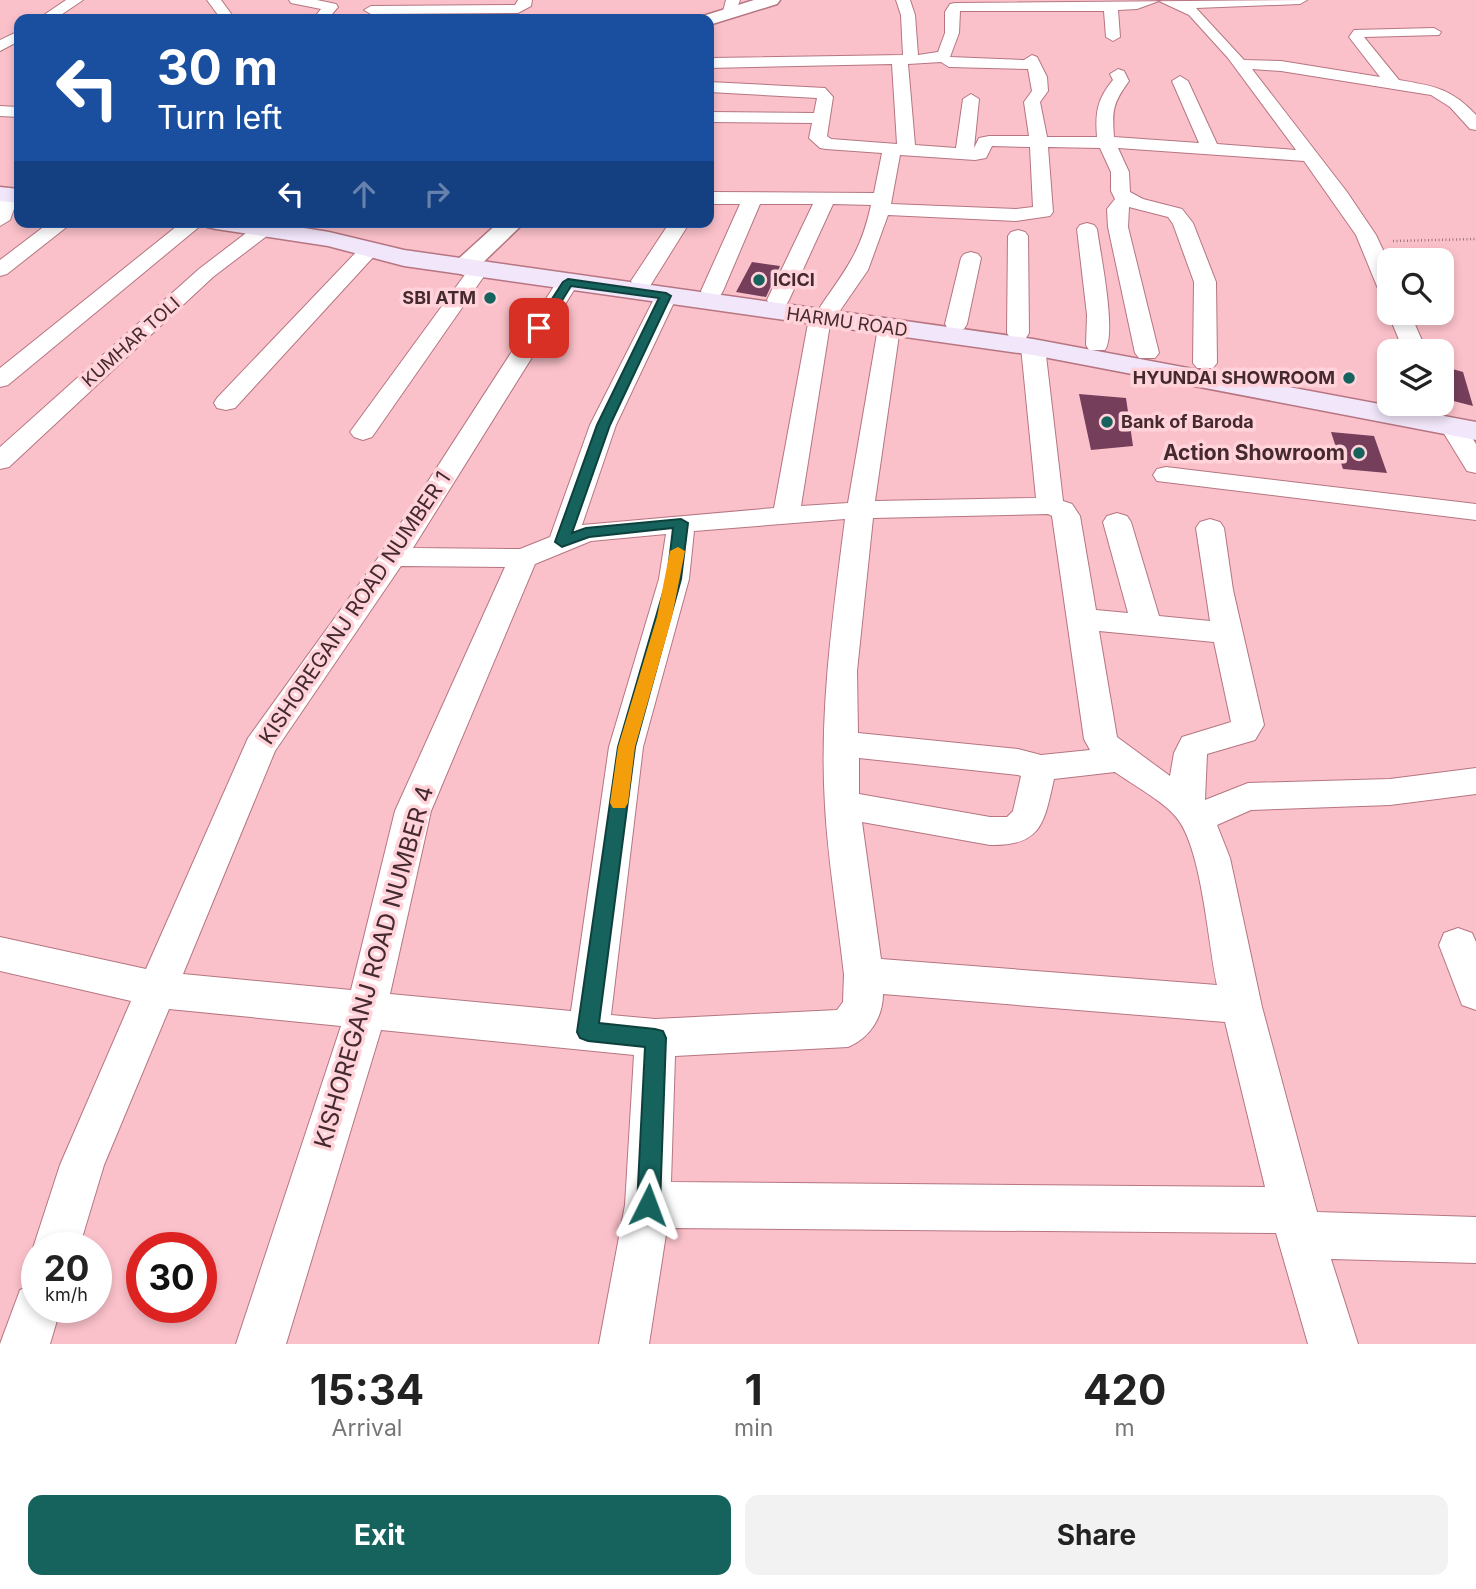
<!DOCTYPE html>
<style>
body{margin:0;font-family:Inter,sans-serif;background:#f2f2f2;color:#222;height:100vh;display:flex;flex-direction:column;font-size:26px;white-space:nowrap}
*{box-sizing:border-box;margin:0}
p{font-size:23px;color:#767676}
.icon{flex:none;width:38px;height:38px;fill:none;stroke:currentColor;stroke-width:2;stroke-linecap:round;stroke-linejoin:round}
.map{position:relative;height:1344px;overflow:hidden}
.panel{display:flex;flex-direction:column;background:#fff;flex:1}
.panel>*{flex:none}
.guide{position:absolute;left:14px;top:14px;width:700px;height:214px;border-radius:14px;box-shadow:0 4px 10px #0003;background:#1a4fa0;color:#fff;overflow:hidden}
.buttons{position:absolute;left:1377px;top:248px;display:grid;gap:14px}
.buttons a{display:grid;place-items:center;width:77px;height:77px;border-radius:14px;background:#fff;box-shadow:0 4px 10px #0003;font-size:35px}
.speed{position:absolute;left:21px;top:1232px;display:flex;gap:14px;font-size:35px;font-weight:700;text-align:center}
.speed>*{display:grid;place-content:center;width:91px;height:91px;border-radius:50%;background:#fff;box-shadow:0 4px 10px #0003;line-height:1}
.speed small{font-size:18px;font-weight:400}
.speed .limit{border:10px solid #d22;background:#fff;color:#111}
.pin{position:absolute;display:grid;place-items:center;width:60px;height:60px;color:#fff;margin:-30px;border-radius:14px;box-shadow:0 4px 10px #0006}
.me{position:absolute;width:77px;margin:-38px;rotate:3deg;stroke-linejoin:round;filter:drop-shadow(0 0 5px #0008)}
.turn{display:flex;align-items:center;gap:24px;height:147px;padding:0 28px;font-size:32px}
.turn .icon{width:91px;height:91px;stroke-width:2.5}
.turn b{display:block;font-size:49px;line-height:60px}
.lanes{display:flex;align-items:center;height:66px;padding:0 28px;background:#0003;justify-content:center;gap:35px;direction:ltr}
.lanes .off{opacity:.35}
.eta{display:flex;justify-content:space-evenly;align-items:center;height:119px;text-align:center}
.eta b{font-size:42px;font-weight:700;line-height:49px}
.primary-button{display:flex;gap:14px;margin-top:auto;padding:14px 28px}
.primary-button a{flex:1;height:80px;border-radius:14px;background:#16635e;color:#fff;font-size:28px;font-weight:700;line-height:80px;text-align:center}
.primary-button a+a{background:#f2f2f2;color:#222}
.map>svg:first-child{display:block}
.building{fill:#753f5c}
.lines{fill:none;stroke-linecap:round;stroke-linejoin:round}
.minor-casing{stroke:#b67581;stroke-width:2}
.tertiary-casing{stroke:#b67581;stroke-width:3}
.secondary-casing{stroke:#b67581;stroke-width:3}
.path{stroke:#9e747b;stroke-width:2.5;stroke-dasharray:1 2.5;stroke-linecap:butt}
.minor{fill:#fff;fill-rule:evenodd}
.tertiary{fill:#fff;fill-rule:evenodd}
.secondary{fill:#f1e6fa;fill-rule:evenodd}
.route{fill:#16635e;stroke:#0e403d;stroke-width:2}
.slow{fill:#f59e0b}
.poi-dot{fill:#16635e;stroke:#ffd3d9;stroke-width:2.5}
.labels{text-anchor:middle;stroke-width:7;stroke-linejoin:round;paint-order:stroke}
.far-poi-label{font-size:18px;font-weight:bold;fill:#44292e;stroke:#ffd3d9;text-anchor:start}
.far-street-label{font-size:18px;fill:#44292e;stroke:#ffd3d9}
.poi-label{font-size:21px;font-weight:bold;fill:#44292e;stroke:#ffd3d9;text-anchor:end}
.street-label{font-size:21px;fill:#44292e;stroke:#ffd3d9}
.near-street-label{font-size:24px;fill:#44292e;stroke:#ffd3d9}
</style>
<div class="map">
<svg width="1476" height="1344" viewBox="0 0 1476 1344">
<rect width="100%" height="100%" fill="#fbc1ca"/>
<path class="building" d="M752,262L780,266L766,297L736,292Z
M1442,366L1463,372L1473,406L1442,398Z
M1079,394L1126,398L1133,446L1091,450Z
M1331,432L1374,436L1387,473L1343,469Z"/>
<g class="lines">
<defs>
<path id="minor" d="M66,0H83L55,19H38Z
M207,0H221L235,19H221Z
M289,0H317L336,4L338,7L328,19H313L321,9L291,3Z
M518,0H532L531,6L518,13L371,14L364,10L371,6L515,5Z
M726,0H740L735,14H725L723,11Z
M896,0H910L915,15L918,55L938,52L945,33V12L950,4L955,3L1307,0L1300,4L1196,8L1244,60L1281,61L1380,77L1349,37L1354,30L1434,28L1441,32L1439,35L1364,37L1399,80C1434,86 1451,88 1476,115V130L1470,129L1450,107L1431,95L1281,71L1252,69L1347,192L1376,235L1390,265V297L1382,296L1379,291L1356,235L1304,161L1118,148L1129,172L1130,192L1143,199L1182,209L1193,223L1216,282L1217,363L1213,368H1197L1193,363L1194,282L1173,224L1168,217L1129,207L1128,227L1159,353L1155,358H1139L1135,353L1108,227L1107,209L1115,199L1111,191V172L1100,148L1048,147L1053,212L1050,216L1016,221L888,215L868,270L839,312H823L820,307C846,269 861,252 871,205L833,204L789,300L786,305H770L767,300L813,204H760L723,291L720,296H704L701,291L740,204H709V192L874,193L882,153L826,149L820,148L809,138L812,123L709,122V112L814,113L817,98L709,92V82L825,88L833,97L827,136L831,139L897,144L892,64L709,68V58L903,55L901,15ZM1159,1L1189,15L1228,58L1296,150L1217,144L1188,81L1180,76L1172,81L1199,143L1114,137C1112,110 1113,103 1129,81L1124,71L1118,69L1110,74L1113,80C1097,99 1095,113 1097,137H1047L1040,102L1048,91L1047,77L1037,57L1032,55L1024,60L950,57L959,33L960,11H1104L1106,37L1113,41L1120,37L1118,10L1137,9ZM941,62L949,67L1028,69L1032,91L1024,102L1029,136H989L979,138L974,148L979,99L971,94L963,99L956,148L915,145L908,64ZM992,146L1030,147L1033,207L1016,209L891,204L900,155L975,160L986,158Z
M19,31V41L0,51V40Z
M0,106L19,107V117L0,116Z
M9,189L19,195L10,220L0,226V194Z
M50,222H73L7,274L0,276V260Z
M182,222H205L8,385L0,387V368Z
M266,222L275,228L272,232L213,277L9,467L0,469V447L199,269L258,224Z
M670,222H690L650,286H634L631,281Z
M1087,223L1094,225L1097,229C1100,252 1117,333 1105,350H1089L1086,345L1087,315L1077,229L1080,225Z
M1018,230L1025,232L1028,236L1029,333L1026,338H1010L1007,333L1008,236L1011,232Z
M369,244L376,246L379,250L376,254L235,408L226,410L217,408L214,403L217,398L362,246Z
M971,252L978,254L981,258L967,324L964,329H948L945,324L961,258L964,254Z
M479,263L486,265L489,269L372,437L363,440L354,437L350,432L472,265Z
M568,276L576,277L579,282L413,548L520,549L550,537L590,425L658,291H674L677,296L616,425L582,525L774,508L809,318L812,313H828L831,318L801,506L848,503L878,328L881,323H897L900,328L875,501L1036,498L1021,347L1025,342H1041L1045,347L1063,501L1072,504L1080,516L1096,610L1128,613L1103,522L1107,516L1117,513L1127,516L1131,522L1159,616L1210,621L1196,528L1200,522L1210,519L1220,522L1224,528L1233,590L1264,725L1255,740L1207,754L1205,800L1248,783L1390,779L1476,768V794L1390,805L1251,810L1217,825L1230,858L1262,1007L1317,1212L1476,1217V1263L1331,1259L1358,1344H1308L1276,1233L667,1228L649,1344H599L625,1205L634,1055L381,1030L286,1344H236L341,1026L169,1009L104,1165L79,1248H37V1258L33,1248L60,1165L131,1001L0,971V937L146,969L248,738L383,551L560,277ZM1048,514L1052,516L1084,739L1090,750L1041,755L1018,749L858,733L857,671L873,518ZM845,519C833,615 819,710 825,806C828,862 838,919 844,975L843,1002L837,1010L655,1019L611,1015L643,747L689,579L694,531ZM666,534L659,579L609,747L571,1011L390,994L431,811L535,564L591,541ZM401,566L505,567L395,811L351,990L183,974L275,751ZM1099,631L1214,642L1231,722L1182,737L1174,753L1170,776L1117,737ZM859,758L1018,775L1021,776L1013,811L1007,817H990L859,794ZM1115,772C1133,785 1163,801 1176,817C1202,847 1208,944 1217,985L881,959L862,822L990,845C1042,846 1044,823 1054,779ZM883,994L1225,1022L1265,1187L671,1182L675,1056L848,1047C870,1038 883,1017 883,994Z
M1390,311V313H1410L1427,352H1404L1388,313Z
M1453,419L1462,422L1476,444V473L1467,471L1440,427L1444,422Z
M1166,467L1476,504V520L1157,481L1153,475L1157,469Z
M1458,928L1472,933L1476,942V1010L1462,1005L1439,945L1444,933Z
M37,1283V1307H61L50,1344H0L20,1290Z"/>
<path id="tertiary" d="M754,0H780L777,4L709,25V19H701L703,16Z
M499,222H525L473,272L464,275L455,272L451,267L455,262Z"/>
<path id="secondary" d="M0,187L19,189V203L0,201Z
M204,222H266L329,232L404,250L1033,339L1476,422V440L1033,355L404,266L328,246L216,229L207,227Z"/>
</defs>
<use href="#minor" class="minor-casing"/>
<use href="#tertiary" class="tertiary-casing"/>
<use href="#secondary" class="secondary-casing"/>
<path class="path" d="M1393,241L1476,239"/>
<use href="#minor" class="minor"/>
<use href="#tertiary" class="tertiary"/>
<use href="#secondary" class="secondary"/>
</g>
<path class="route" d="M568,279L666,293L671,296L610,425L572,533L586,528L681,519L688,523L681,579L635,747L599,1023L655,1029L663,1031L666,1038L660,1205L656,1214L648,1217L640,1214L637,1205L645,1047L588,1041L580,1038L577,1032L618,747L667,579L673,528L589,537L562,547L555,542L597,425L659,298L571,286L543,331H535L533,328L563,282Z"/>
<path class="slow" d="M678,547L685,551L672,617L635,747L628,803L625,808H613L610,803L618,747L657,617L670,551Z"/>
<g class="poi-dot">
<circle cx="759" cy="280" r="7"/>
<circle cx="490" cy="298" r="7"/>
<circle cx="1349" cy="378" r="7"/>
<circle cx="1107" cy="422" r="7"/>
<circle cx="1359" cy="453" r="7"/>
</g>
<g class="labels">
<g class="far-poi-label">
<text x="773" y="286">ICICI</text>
<text x="476" y="304" text-anchor="end">SBI ATM</text>
<text x="1335" y="384" text-anchor="end">HYUNDAI SHOWROOM</text>
<text x="1121" y="428">Bank of Baroda</text>
</g>
<g class="far-street-label">
<text transform="translate(847 322) rotate(8)" y="6">HARMU ROAD</text>
<text transform="translate(131 342) rotate(-42)" y="6">KUMHAR TOLI</text>
</g>
<g class="poi-label">
<text x="1345" y="460">Action Showroom</text>
</g>
<g class="street-label">
<text transform="translate(355 608) rotate(-56)" y="7">KISHOREGANJ ROAD NUMBER 1</text>
</g>
<g class="near-street-label">
<text transform="translate(374 967) rotate(-74)" y="8">KISHOREGANJ ROAD NUMBER 4</text>
</g>
</g>
</svg>
<div class="buttons">
<a><svg class="icon" aria-label="search" viewBox="0 0 24 24"><circle cx="10" cy="10" r="6"/><path d="M15 15l6 6"/></svg></a>
<a><svg class="icon" aria-label="layers" viewBox="0 0 24 24"><path d="M12 4l9 5-9 5-9-5zM3 14l9 5 9-5"/></svg></a>
</div>
<div class="speed"><div>20<small>km/h</small></div><div class="limit">30</div></div>
<div class="pin" style="left:539px;top:328px;background:#d93025"><svg class="icon" aria-label="arrive" viewBox="0 0 24 24"><path d="M6 21V4h12l-3 4 3 4H6"/></svg></div>
<svg class="me" style="left:648px;top:1205px" viewBox="-20 -20 40 40"><path d="M0-17L14 15 0 8-14 15z" fill="#16635e" stroke="#fff" stroke-width="4"/></svg>
<div class="guide">
<div class="turn"><svg class="icon" aria-label="left" viewBox="0 0 24 24"><path d="M17 20v-9H6M10 6l-5 5 5 5"/></svg><div><b>30 m</b>Turn left</div></div>
<div class="lanes"><svg class="icon" aria-label="left" viewBox="0 0 24 24"><path d="M17 20v-9H6M10 6l-5 5 5 5"/></svg><svg class="icon off" aria-label="ahead" viewBox="0 0 24 24"><path d="M12 20V5M6 11l6-6 6 6"/></svg><svg class="icon off" aria-label="right" viewBox="0 0 24 24"><path d="M7 20v-9h11M14 6l5 5-5 5"/></svg></div>
</div>
</div>
<section class="panel">
<div class="eta">
<div><b>15:34</b><p>Arrival</p></div>
<div><b>1</b><p>min</p></div>
<div><b>420</b><p>m</p></div>
</div>
<div class="primary-button"><a>Exit</a><a>Share</a></div>
</section>
